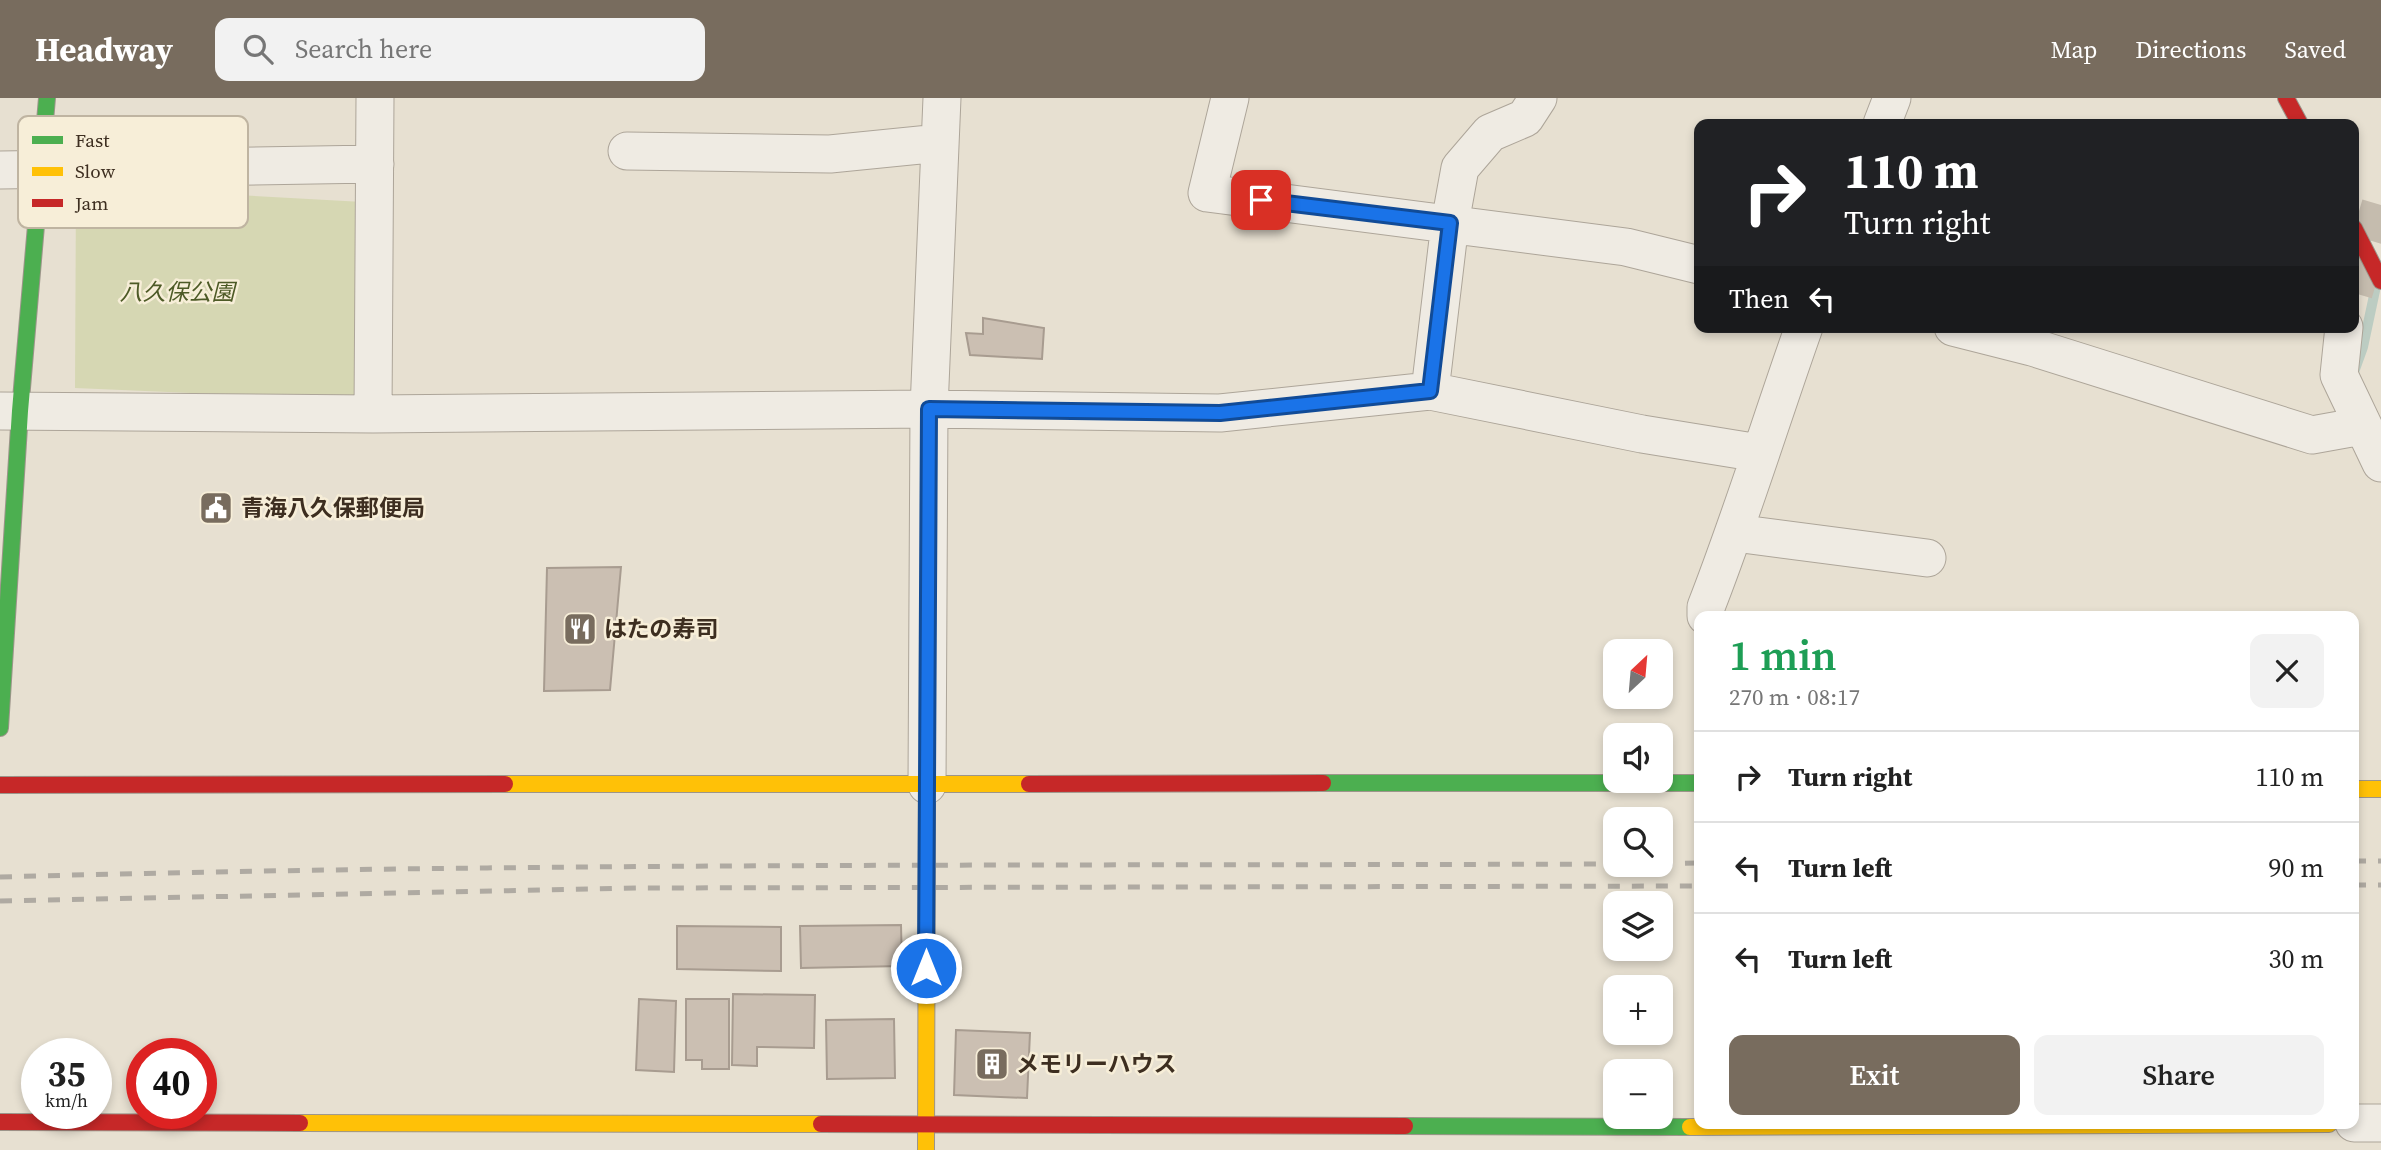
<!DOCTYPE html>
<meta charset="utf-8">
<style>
body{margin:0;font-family:"Source Serif 4","Noto Sans JP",serif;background:#f2f2f2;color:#222;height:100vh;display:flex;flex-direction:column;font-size:26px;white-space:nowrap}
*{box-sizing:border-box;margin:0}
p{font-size:23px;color:#767676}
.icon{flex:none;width:38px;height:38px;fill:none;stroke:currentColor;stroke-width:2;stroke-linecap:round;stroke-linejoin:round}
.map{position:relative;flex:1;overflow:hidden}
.details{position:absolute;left:1694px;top:513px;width:665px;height:518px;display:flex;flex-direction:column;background:#fff;border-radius:14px;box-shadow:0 4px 10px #0003}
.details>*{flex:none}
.banner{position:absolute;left:1694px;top:21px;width:665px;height:214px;border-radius:14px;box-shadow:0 4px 10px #0003;background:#202124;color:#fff;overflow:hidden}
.needle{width:46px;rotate:26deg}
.controls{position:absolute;left:1603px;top:541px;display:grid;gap:14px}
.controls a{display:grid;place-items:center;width:70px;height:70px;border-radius:14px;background:#fff;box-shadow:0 4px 10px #0003;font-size:35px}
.speed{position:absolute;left:21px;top:940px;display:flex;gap:14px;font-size:35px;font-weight:700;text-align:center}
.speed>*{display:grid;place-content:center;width:91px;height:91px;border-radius:50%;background:#fff;box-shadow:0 4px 10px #0003;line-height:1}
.speed small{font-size:18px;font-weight:400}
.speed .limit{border:10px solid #d22;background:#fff;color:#111}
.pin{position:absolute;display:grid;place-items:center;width:60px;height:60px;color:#fff;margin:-30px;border-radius:14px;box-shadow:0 4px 10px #0006}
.me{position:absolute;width:77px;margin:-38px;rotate:0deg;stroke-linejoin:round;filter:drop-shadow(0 0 5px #0008)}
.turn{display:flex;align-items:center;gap:24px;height:147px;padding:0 35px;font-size:32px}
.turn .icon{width:91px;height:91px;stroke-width:2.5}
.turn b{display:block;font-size:49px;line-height:60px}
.then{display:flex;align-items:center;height:66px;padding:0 35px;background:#0003;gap:14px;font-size:26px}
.round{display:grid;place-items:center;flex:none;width:74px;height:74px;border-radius:14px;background:#f2f2f2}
.headline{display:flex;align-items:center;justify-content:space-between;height:119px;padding:0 35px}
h1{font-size:42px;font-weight:600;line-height:52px;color:#1e9e55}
.cta{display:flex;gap:14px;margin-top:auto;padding:14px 35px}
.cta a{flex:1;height:80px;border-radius:14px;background:#786c5e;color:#fff;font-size:28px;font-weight:600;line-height:80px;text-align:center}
.cta a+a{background:#f2f2f2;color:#222}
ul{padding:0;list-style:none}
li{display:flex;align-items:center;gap:21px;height:91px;padding:0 35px;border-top:2px solid #e0e0e0}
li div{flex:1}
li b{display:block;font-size:26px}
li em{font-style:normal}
header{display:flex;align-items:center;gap:42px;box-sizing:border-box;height:98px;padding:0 35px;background:#786c5e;color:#fff}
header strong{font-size:33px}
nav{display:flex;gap:38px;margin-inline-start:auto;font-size:24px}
.search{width:490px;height:63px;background:#f2f2f2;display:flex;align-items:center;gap:18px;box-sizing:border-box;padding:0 24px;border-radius:14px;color:#767676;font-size:26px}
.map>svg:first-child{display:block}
.green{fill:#d6d7b3}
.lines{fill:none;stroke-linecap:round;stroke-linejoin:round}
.stream{stroke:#bcccc2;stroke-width:10}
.building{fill:#cbbfb2;stroke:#a89c90;stroke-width:2}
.street-tunnel{stroke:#c5bcae;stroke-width:37;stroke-dasharray:37 18;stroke-linecap:butt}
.street-casing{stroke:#ada599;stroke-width:39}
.fast-casing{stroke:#9c958a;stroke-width:18}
.slow-casing{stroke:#9c958a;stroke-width:18}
.jam-casing{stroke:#9c958a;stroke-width:18}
.street{stroke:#efebe3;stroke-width:37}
.fast{stroke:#4caf50;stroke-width:16}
.slow{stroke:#ffc107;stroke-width:16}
.jam{stroke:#c62828;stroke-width:16}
.rail{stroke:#afaaa2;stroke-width:5;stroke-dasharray:12 12;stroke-linecap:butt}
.route-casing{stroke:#114b97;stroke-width:18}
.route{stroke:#1a73e8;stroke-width:12}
.labels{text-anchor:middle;stroke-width:5;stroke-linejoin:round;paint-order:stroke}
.park-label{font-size:23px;font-style:italic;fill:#4d5a26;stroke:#f7eed8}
.poi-label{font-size:23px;font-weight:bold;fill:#3d2e20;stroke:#f7eed8;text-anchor:start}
.key{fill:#f7eed8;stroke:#bfb4a1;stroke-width:2}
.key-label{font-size:19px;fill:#3d2e20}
</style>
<header>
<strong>Headway</strong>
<div class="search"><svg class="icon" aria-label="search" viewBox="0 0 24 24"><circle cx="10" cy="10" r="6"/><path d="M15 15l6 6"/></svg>Search here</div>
<nav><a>Map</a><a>Directions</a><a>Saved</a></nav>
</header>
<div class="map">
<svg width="2381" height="1052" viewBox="0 0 2381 1052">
<rect width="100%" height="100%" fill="#e7e0d1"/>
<path class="green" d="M76,88L363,104L358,302L75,290Z"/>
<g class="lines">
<path class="stream" d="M2354,274L2363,249L2376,188"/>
</g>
<path class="building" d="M983,220L1044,230L1042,261L970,257L966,235L983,236Z
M621,469L610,592L544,593L547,470Z
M901,827L902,868L801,870L800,828Z
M677,828L781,829V873L677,871Z
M733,896L815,897L814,950L757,949V968L732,967Z
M639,901L676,903L674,974L636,972Z
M686,901H729V971H702V962H686Z
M894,921L895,980L827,981L826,922Z
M956,932L1030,935L1027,1000L954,997Z"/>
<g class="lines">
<path class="street-tunnel" d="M2354,195L2381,104"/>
<defs>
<path id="street" d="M1230,0L1207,95L1626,149L1699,167
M1882,26L1892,0
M627,53L830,56L940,45
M0,72L375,66
M1953,229L2032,249L2312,337L2362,328
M2344,229L2339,277L2381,365
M1430,293L1450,125L1460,70L1490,35L1525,20L1538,0
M0,313L373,316L929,311L1220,315L1430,293L1642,336L1759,355
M373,316L375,0
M1735,435L1927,460
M1706,518V509C1742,417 1771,322 1804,229
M927,687L929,311L942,0
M2354,1025H2381"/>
<path id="fast" d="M0,630L20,313L47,0
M1323,685H1699
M1405,1028L1690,1029"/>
<path id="slow" d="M505,686H1029
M2354,691H2381
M300,1025L821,1026
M1690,1029L2329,1026
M926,1052L927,687"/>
<path id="jam" d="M2286,0L2300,26
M2354,130L2381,183
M1029,686L1323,685
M0,687L505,686
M0,1024L300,1025
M821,1026L1405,1028"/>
</defs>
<use href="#street" class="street-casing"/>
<use href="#fast" class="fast-casing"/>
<use href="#slow" class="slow-casing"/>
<use href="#jam" class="jam-casing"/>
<use href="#street" class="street"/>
<use href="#fast" class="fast"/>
<use href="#slow" class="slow"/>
<use href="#jam" class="jam"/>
<path class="rail" d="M2354,763H2381
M1661,766L1699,765
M0,779C538,764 1077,768 1615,766
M2354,787H2381
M0,803L641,790L1699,788"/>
</g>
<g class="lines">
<defs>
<path id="route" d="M926,870L929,311L1220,315L1430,293L1450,125L1261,102"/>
</defs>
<use href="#route" class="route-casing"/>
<use href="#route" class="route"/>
</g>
<defs>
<symbol id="civic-square" viewBox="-11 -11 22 22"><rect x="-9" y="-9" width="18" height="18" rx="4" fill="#786c5e" stroke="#f7eed8"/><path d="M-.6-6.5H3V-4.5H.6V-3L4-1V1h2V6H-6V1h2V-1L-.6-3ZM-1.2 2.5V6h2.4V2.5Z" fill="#fff"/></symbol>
<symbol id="restaurant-square" viewBox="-11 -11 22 22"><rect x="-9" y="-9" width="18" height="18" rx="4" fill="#786c5e" stroke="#f7eed8"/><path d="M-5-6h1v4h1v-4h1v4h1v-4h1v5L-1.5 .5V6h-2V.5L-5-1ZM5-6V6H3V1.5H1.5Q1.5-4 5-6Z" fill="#fff"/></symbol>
<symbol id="building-square" viewBox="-11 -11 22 22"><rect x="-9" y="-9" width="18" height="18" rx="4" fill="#786c5e" stroke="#f7eed8"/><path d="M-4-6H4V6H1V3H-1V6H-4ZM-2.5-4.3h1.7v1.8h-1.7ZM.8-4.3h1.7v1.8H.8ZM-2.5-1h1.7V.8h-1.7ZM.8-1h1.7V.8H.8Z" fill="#fff"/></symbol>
</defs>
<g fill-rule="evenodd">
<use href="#civic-square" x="197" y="391" width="38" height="38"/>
<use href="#restaurant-square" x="561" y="512" width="38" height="38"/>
<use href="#building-square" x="973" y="947" width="38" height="38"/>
</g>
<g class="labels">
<g class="park-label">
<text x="177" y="202">八久保公園</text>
</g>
<g class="poi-label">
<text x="241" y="418">青海八久保郵便局</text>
<text x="604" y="539">はたの寿司</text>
<text x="1016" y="974">メモリーハウス</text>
</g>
</g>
<rect x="18" y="18" width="230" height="112" rx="10" class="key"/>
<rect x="32" y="38" width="31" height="8" fill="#4caf50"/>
<rect x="32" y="69" width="31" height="9" fill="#ffc107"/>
<rect x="32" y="101" width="31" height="8" fill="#c62828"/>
<g class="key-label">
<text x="75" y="49">Fast</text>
<text x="75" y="80">Slow</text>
<text x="75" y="112">Jam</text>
</g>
</svg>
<div class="controls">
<a><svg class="needle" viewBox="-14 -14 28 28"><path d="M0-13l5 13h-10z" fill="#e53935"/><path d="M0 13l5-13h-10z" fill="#767676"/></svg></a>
<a><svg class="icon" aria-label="sound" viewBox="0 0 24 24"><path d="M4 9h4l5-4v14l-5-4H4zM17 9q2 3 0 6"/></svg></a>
<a><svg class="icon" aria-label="search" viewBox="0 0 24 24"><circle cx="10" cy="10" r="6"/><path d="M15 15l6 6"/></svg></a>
<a><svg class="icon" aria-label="layers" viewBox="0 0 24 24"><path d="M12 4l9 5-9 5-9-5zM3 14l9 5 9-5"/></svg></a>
<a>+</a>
<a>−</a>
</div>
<div class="speed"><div>35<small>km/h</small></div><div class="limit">40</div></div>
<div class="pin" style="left:1261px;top:102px;background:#d93025"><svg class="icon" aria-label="arrive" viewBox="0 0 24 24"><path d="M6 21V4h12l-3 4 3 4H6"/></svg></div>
<svg class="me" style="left:926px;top:870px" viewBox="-20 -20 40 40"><circle r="17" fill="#1a73e8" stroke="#fff" stroke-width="3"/><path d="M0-11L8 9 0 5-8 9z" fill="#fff"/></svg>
<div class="banner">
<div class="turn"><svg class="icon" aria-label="right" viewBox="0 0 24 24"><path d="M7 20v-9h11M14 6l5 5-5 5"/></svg><div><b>110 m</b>Turn right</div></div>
<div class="then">Then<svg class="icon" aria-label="left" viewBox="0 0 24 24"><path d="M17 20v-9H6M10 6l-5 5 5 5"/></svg></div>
</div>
<section class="details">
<div class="headline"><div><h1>1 min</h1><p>270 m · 08:17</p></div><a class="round"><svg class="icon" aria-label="close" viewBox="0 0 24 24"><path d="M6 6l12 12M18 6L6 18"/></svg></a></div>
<ul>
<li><svg class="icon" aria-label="right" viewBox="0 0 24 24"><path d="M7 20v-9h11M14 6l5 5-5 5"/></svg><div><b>Turn right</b></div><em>110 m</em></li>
<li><svg class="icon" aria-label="left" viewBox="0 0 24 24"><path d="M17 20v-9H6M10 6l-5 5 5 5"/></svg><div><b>Turn left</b></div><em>90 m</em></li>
<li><svg class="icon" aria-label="left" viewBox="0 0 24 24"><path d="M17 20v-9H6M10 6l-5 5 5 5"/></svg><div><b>Turn left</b></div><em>30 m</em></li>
</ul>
<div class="cta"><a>Exit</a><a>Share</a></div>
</section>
</div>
